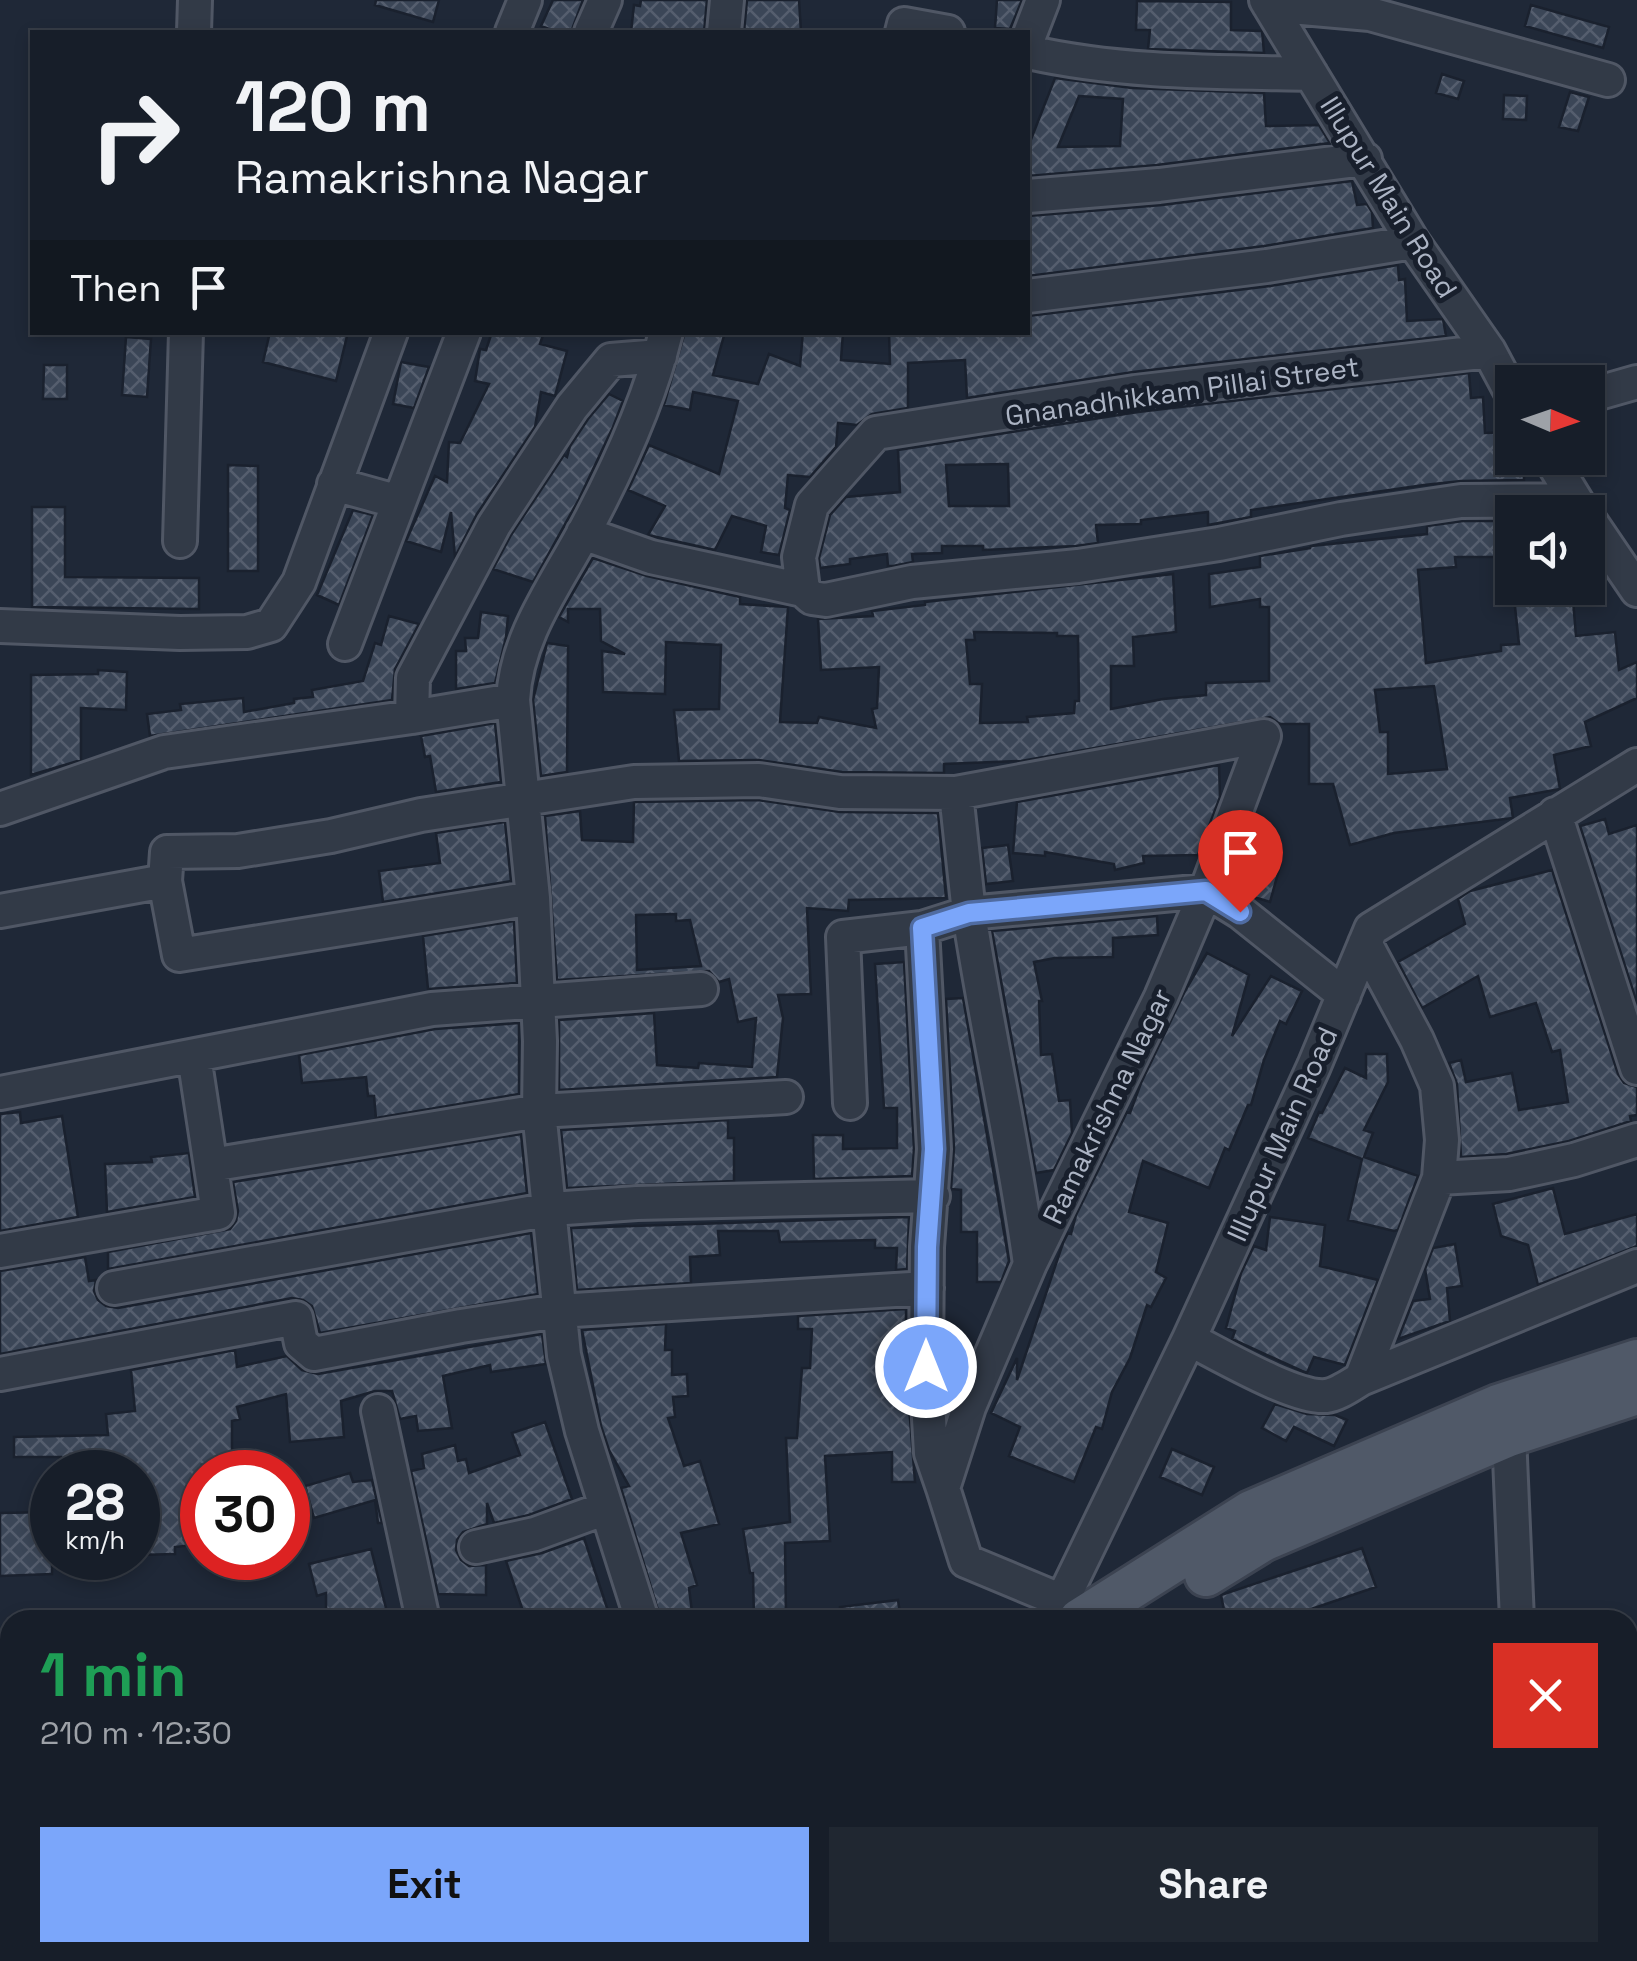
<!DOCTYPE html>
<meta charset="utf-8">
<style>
body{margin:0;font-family:"Space Grotesk",sans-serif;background:#202731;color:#f1f3f6;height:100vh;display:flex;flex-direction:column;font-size:38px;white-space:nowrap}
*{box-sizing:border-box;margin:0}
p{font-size:32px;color:#9ea2a8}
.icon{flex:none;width:55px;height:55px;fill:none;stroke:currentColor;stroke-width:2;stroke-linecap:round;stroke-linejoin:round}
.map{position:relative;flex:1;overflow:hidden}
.side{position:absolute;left:0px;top:1610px;width:1638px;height:352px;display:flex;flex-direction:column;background:#171e29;border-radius:30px 30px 0 0;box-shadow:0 5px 15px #0003,0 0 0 2px #363c46}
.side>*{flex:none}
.guide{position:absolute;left:30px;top:30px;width:1000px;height:305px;border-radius:0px;box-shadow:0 5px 15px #0003,0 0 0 2px #363c46;background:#171e29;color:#f1f3f6;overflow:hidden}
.needle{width:65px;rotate:92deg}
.fabs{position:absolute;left:1495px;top:365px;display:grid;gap:20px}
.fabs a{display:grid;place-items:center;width:110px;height:110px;border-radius:0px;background:#171e29;box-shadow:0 5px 15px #0003,0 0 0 2px #363c46;font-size:50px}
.speed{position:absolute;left:30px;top:1450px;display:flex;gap:20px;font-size:50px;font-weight:700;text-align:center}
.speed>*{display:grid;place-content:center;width:130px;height:130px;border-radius:50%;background:#171e29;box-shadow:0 5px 15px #0003,0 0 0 2px #363c46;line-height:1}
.speed small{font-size:25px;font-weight:400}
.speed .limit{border:15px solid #d22;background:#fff;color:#111}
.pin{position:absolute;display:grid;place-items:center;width:85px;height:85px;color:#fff;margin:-102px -42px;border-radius:50% 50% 50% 0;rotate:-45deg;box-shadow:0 0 10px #0007}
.pin .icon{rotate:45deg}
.me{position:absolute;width:110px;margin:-55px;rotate:0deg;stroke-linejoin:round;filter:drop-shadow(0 0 8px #0008)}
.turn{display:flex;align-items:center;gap:35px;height:210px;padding:0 40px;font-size:45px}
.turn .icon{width:130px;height:130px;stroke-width:2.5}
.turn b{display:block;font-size:70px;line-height:85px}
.then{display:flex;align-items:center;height:95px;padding:0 40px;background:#0003;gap:20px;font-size:38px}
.round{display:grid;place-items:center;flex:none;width:105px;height:105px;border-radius:0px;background:#202731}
.headline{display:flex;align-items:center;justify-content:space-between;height:170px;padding:0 40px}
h1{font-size:60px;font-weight:800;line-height:75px;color:#1e9e55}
.action{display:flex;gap:20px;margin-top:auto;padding:20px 40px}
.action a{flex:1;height:115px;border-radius:0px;background:#7ba6fa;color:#111;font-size:40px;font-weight:800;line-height:115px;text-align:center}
.action a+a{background:#202731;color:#f1f3f6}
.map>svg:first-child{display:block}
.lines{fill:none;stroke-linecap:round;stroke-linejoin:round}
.stream{stroke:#32425f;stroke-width:8}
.building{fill:url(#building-cross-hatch);stroke:#1a212e;stroke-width:2.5;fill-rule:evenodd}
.minor-casing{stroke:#505765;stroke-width:38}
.major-casing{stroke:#3c4351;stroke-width:48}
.minor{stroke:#323a47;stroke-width:32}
.major{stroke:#505968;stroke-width:42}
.route-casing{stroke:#506ca2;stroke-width:25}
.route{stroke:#7ba6fa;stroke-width:18}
.labels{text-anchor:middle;stroke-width:10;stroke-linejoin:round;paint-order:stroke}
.street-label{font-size:28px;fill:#acb4c4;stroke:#181f2c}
</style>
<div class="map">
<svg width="1637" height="1961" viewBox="0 0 1637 1961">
<defs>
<pattern id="building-cross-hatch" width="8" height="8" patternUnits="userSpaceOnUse" patternTransform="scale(2.5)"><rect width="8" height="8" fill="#3b4657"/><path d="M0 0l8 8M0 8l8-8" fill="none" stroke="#555e6e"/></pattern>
</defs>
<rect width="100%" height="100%" fill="#1f2837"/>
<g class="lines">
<path class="stream" d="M0,1881L10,1880
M393,1952L397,1961"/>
</g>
<path class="building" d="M376,0H439L433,22L375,5Z
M553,0H583L571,32H557L541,26Z
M641,0H707L704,32H631L634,5L640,6Z
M747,0H799L801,32H744Z
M997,0H1022L1010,29L995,28Z
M1137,1L1231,2V30L1262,31L1264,53L1148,49L1150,30H1136Z
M1531,5L1609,27L1603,48L1525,26Z
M1442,74L1464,81L1458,99L1436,93Z
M1055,78L1132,88L1264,93L1266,126L1319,125L1330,143L1157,165L1028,176V147ZM1079,96L1123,99L1120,146L1058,147Z
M1570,92L1589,97L1578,131L1559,127Z
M1504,95L1527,96L1526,120L1503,119Z
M1352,181L1357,205L1367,204L1372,212L1373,228L1264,246L1028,276V216L1162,205Z
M1398,265L1399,280L1405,279L1407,321L1443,319L1446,336L1133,372L967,398L965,360L908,363V408L872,414L857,425L838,423L836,447L810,477L788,475L785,508L790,510L779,555L761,552L766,526L732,516L715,550L648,535L665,506L628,490L649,445L719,474L738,401L693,392L690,410L664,405L685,332H725L713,375L758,384L769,354L800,366L803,332H843L841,360L890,364L889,332H1028V316L1270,286Z
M270,332H348L336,381L263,362Z
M492,332H544L540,344L567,351L555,396L541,392L535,427L477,514L455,557L451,512L441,552L406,541L435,476L447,482L449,442L460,443L489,384L475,381L480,349L486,350Z
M126,337L151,339L147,397L122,395Z
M401,362L429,367L414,408L393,404Z
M44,365H67V399H43Z
M1469,373L1471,398L1483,397L1485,433L1512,432V458H1524V480L1461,481L1424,485L1251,510V517L1208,525V512L1141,520V524L1096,525L1098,543L1076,546L983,550V546H942V553L912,554L913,562L893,566H888L887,554L850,559V564L820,568L819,558L830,515L846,497L900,492L898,450L1138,412ZM1008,464L1009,506H949L946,465Z
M609,394L623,401L613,427L579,499L533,582L493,569L511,535L564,455L567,457L570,446L588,419Z
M228,465L258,466V571H228Z
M32,507H65V577L199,578V609L32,607Z
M353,510L373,515L339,605L317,595Z
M1463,521H1512V557H1455L1456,567L1418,570L1426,663L1501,651V645L1519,644L1513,588H1572L1576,636L1615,632L1619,670L1637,662V698L1585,722L1591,746L1554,755L1560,789L1510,798L1513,818L1394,833L1350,845L1333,784H1309V724H1280L1270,717L1021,761L944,764V773L842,772L759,760L679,761L674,710L719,709L721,645L666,642L665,694L603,692L602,651L625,654L601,641L600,609H568V622L559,617L593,558L647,576L740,597V604L788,607L780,722L817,723L819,717L876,728L872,709L877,708L879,667L821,670L818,619L873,616L872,611L925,605V602L1173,574L1176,632L1133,637L1134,666H1111V709L1163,699L1206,695V683L1269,681V607H1260V599L1210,607L1209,574L1260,567V556L1310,548L1311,546L1427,534V526ZM974,632L1057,633V636H1078L1079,701H1075L1074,713L1027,717L1028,722L980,723L982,684H970L966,640H975ZM1434,686L1447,769L1388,774V732H1380L1375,690Z
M481,612L508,616L506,637L495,683L456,689V651H466L465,638H478Z
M389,616L419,624L395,669L392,700L150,736L147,714L181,710L180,704L243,698L244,712L294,703V699L313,697L312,690L363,681L375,643L381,645Z
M547,643L568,646L567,772L541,776L533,700Z
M98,670L127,672L126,710L81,708V760L31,775V675L98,674Z
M495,723L501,782L436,792L430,756L425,757L421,736Z
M1219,765L1220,797L1198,855L1143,856L1144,863L1115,870L1114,864L1045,852V856L1013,853L1017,802Z
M758,800L840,812L938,813L946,898L849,900L848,911L807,908L811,994L778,995L783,1018L777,1077L559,1090V1020L654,1013L657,1065L698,1068L699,1063L752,1067L756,1018L738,1022L729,979L719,982L709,971L557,980L545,816L580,811L582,840L633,842L634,802ZM676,914V921L690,920L701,966L637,970L636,915Z
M1605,819L1609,834L1637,825V1003L1580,826Z
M505,822L511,881L383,902L379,871L440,863L436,833Z
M1008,845L1013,881L986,884L982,848Z
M1241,854L1280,866L1270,902L1254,897L1230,883Z
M1552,870L1618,1074L1624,1083L1637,1087V1115L1630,1116L1631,1121L1569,1141L1506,1154L1461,1157L1457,1084L1449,1063L1461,1060L1466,1082L1512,1073L1519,1110L1568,1102L1560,1050L1552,1052L1536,1003L1490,1017L1478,976L1422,1008L1398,962L1465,924L1458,899L1470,891Z
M1157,916L1158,935L1113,938V957L1055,958L1034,962L1042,1001H1039L1041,1055L1052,1054L1059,1101L1070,1100L1072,1133L1054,1170L1036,1173L992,931Z
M514,921L517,983L428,989L423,936Z
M1207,953L1249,975L1232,1036L1271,976L1302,991L1286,1024L1280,1021L1264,1060L1251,1105H1248L1229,1150L1225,1148L1209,1188L1143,1161L1129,1212L1168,1223L1156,1272L1166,1278L1151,1307L1147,1305L1130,1358L1112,1392L1102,1429L1096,1427L1074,1482L1009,1456L1020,1427L991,1413L1017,1358V1380L1063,1243L1068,1233L1071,1234L1076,1215L1127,1112L1130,1113L1141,1083L1185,991Z
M904,962L914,1149L912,1176L814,1179L813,1135H843V1149L897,1148V1108H884L875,964Z
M963,998L1009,1261L1001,1282H977V1232H961V1190L951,1189L954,1148L946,999Z
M519,1023V1094L376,1118L374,1096H368L366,1077L302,1083L299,1055L435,1029Z
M1366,1054H1387L1388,1082L1364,1130L1373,1133L1364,1157L1418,1176L1398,1230L1394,1231L1348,1220L1362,1159L1308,1138L1319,1112L1322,1113L1345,1068L1366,1078Z
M20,1112L21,1123L62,1116L78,1217L0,1231V1114Z
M728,1120V1138H734V1181L567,1188L561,1130Z
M521,1134L527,1193L108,1269V1252L230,1229L236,1221L238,1211L233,1182Z
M189,1153L195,1197L107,1212L105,1164L152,1162L151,1157Z
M1553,1188L1565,1234L1637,1214V1246L1538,1285L1528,1245L1501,1236L1493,1204Z
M909,1217L907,1269L896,1270L897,1248H875V1240L780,1242L778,1231H718L720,1255L690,1257L691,1283L577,1290L571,1228Z
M1270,1217L1325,1225L1320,1266L1378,1280L1345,1365L1314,1357L1307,1373L1302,1371L1232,1339L1235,1331L1226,1328L1241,1273L1254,1246L1266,1250Z
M531,1233L538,1294L320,1333L312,1306L303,1300L292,1298L0,1354V1271L85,1257L89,1281L96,1280L94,1291L98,1300L106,1306L118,1308Z
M1455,1244L1462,1286L1447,1288L1450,1321L1398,1339L1413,1301L1430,1299L1425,1269L1433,1248Z
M906,1309V1368L915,1482H892V1452L825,1456L830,1541L785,1543L786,1620H754L753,1573H750L743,1529L790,1522L786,1438H797L802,1368H810L812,1329H798V1316Z
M666,1324L665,1350H672V1375L687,1374L688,1396L673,1397L675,1417L668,1418L684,1466L700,1461L719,1524L681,1533L697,1585L689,1588L693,1620H661L621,1488L629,1486L609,1450L601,1426L582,1330Z
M542,1334L546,1364L491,1372L490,1365L443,1376L452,1428L418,1431L416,1416L400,1419L392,1391H375L341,1401L344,1437L290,1442L286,1394L237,1407L240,1419L232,1421V1464L202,1465V1544L175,1547V1554L138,1555V1472H61V1457H14V1437L108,1435L106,1414L135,1411L131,1370L235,1350L237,1367L287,1356L302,1370L318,1374Z
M1275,1404L1307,1414L1335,1415L1347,1420L1334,1446L1294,1427L1286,1441L1262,1428Z
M545,1422L572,1499L529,1515L494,1523L487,1503V1524L463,1532L457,1540L456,1550L461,1560L469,1566L486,1565V1595L438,1594L411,1471L424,1468L422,1454L455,1445L458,1461L466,1459L469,1473L520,1455L512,1433Z
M1172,1449L1214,1467L1202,1495L1160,1477Z
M350,1473L353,1482L372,1480L382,1523H378L375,1500L314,1518L305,1486Z
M52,1512V1574L0,1576V1513Z
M584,1538L608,1611L582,1620H526L506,1561L542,1553Z
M1362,1548L1376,1587L1279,1620H1226L1221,1595Z
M371,1549L389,1620H326V1593L317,1596L309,1564Z
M898,1600L901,1620H840V1607Z"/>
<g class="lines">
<defs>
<path id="minor" d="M1266,0L1413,242L1489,351L1512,394
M1269,5L1370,14L1608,80
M194,32L195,0
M512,32L525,0
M591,32L605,0
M724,32L727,0
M902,32L904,24L948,32
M1028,39L1043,0
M1028,52C1121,73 1216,72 1311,74
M1028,196L1159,185L1365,159
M1028,296L1267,266L1413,242
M1489,351L1135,392L876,433L812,505L799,557L803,590L812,598L826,600L912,582L1078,566L1219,544L1341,519L1461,501L1575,500
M1588,396L1637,382
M1550,458L1583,512
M334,484L399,502
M1588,518L1637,590
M583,533L651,557L803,590
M180,541L186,332
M0,626L180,633L247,632L271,625L299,582L391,332
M345,644L464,332
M412,717L413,678L494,525L572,407L611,360L660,356
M0,809L164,752L412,717L513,700
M1555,814L1637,1068
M165,881L179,955L533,898
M0,911L165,881L167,852L238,851L331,836L421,815L634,782L759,780L840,792L956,793L1264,736L1206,891L1161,997L1030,1264L969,1407L943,1488L966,1561L1062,1601
M0,1093L432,1009L701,989
M850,1103L843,937L922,928
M211,1165L539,1111L786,1097
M1439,1178L1509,1174L1574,1160L1637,1140
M0,1251L218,1213L194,1056
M1030,1264C1014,1146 987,1031 969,913L1206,891L1240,912L1344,995
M114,1288L551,1209L637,1203L933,1196
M1189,1339C1219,1354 1295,1399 1326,1396C1337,1395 1351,1385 1361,1379L1439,1178L1442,1140L1437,1086L1417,1040L1365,943
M0,1374L296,1318L301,1343L314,1354L461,1326L558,1311L927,1288
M1361,1379L1637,1266
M378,1411L423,1620
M1509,1435L1517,1620
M943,1488L931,1453L926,1367L927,1247L934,1149L922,928L969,913L956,793
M476,1547L535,1534L606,1508
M1064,1619L1062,1601L1189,1339L1314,1066L1371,929L1637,765
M642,1620L582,1431L564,1355L539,1111L540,1041L533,898L513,700C516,637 555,586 584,532C618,469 649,402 666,332
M1628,1784L1637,1783
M803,1952L807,1961
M905,1952L909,1961
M1034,1952L1038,1961
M1208,1952L1209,1961
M1391,1952V1961"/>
<path id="major" d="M1206,1575L1263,1540L1509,1435L1637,1393
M1080,1620L1251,1512L1498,1406L1637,1361
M560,1961L572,1952
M609,1961L622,1952"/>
</defs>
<use href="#minor" class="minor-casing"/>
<use href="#major" class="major-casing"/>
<use href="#minor" class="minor"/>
<use href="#major" class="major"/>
</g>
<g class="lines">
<defs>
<path id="route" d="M926,1367L927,1247L934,1149L922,928L969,913L1206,891L1240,912"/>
</defs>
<use href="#route" class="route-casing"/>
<use href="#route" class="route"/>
</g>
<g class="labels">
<g class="street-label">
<text transform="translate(1389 197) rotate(58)" y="10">Illupur Main Road</text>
<text transform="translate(1182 391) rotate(-8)" y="10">Gnanadhikkam Pillai Street</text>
<text transform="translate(1107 1106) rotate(-64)" y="10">Ramakrishna Nagar</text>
<text transform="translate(1282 1134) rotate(-66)" y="10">Illupur Main Road</text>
</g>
</g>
</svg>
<div class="fabs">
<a><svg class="needle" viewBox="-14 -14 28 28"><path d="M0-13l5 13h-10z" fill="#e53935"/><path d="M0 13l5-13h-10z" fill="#9ea2a8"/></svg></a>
<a><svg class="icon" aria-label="sound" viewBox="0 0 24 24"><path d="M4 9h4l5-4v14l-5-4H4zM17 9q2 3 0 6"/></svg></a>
</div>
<div class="speed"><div>28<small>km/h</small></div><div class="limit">30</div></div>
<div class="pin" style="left:1240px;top:912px;background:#d93025"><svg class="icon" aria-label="arrive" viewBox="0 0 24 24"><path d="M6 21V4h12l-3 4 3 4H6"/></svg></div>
<svg class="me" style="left:926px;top:1367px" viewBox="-20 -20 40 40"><circle r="17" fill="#7ba6fa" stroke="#fff" stroke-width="3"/><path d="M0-11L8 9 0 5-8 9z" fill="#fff"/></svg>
<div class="guide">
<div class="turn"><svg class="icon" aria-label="right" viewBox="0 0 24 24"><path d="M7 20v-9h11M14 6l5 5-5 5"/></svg><div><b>120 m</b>Ramakrishna Nagar</div></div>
<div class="then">Then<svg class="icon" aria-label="arrive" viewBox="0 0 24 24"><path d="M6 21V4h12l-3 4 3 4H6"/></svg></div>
</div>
<section class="side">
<div class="headline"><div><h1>1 min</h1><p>210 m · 12:30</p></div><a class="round" style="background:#d93025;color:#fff"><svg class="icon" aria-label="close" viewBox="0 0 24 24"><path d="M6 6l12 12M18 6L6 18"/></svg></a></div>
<div class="action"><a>Exit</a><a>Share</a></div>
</section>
</div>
